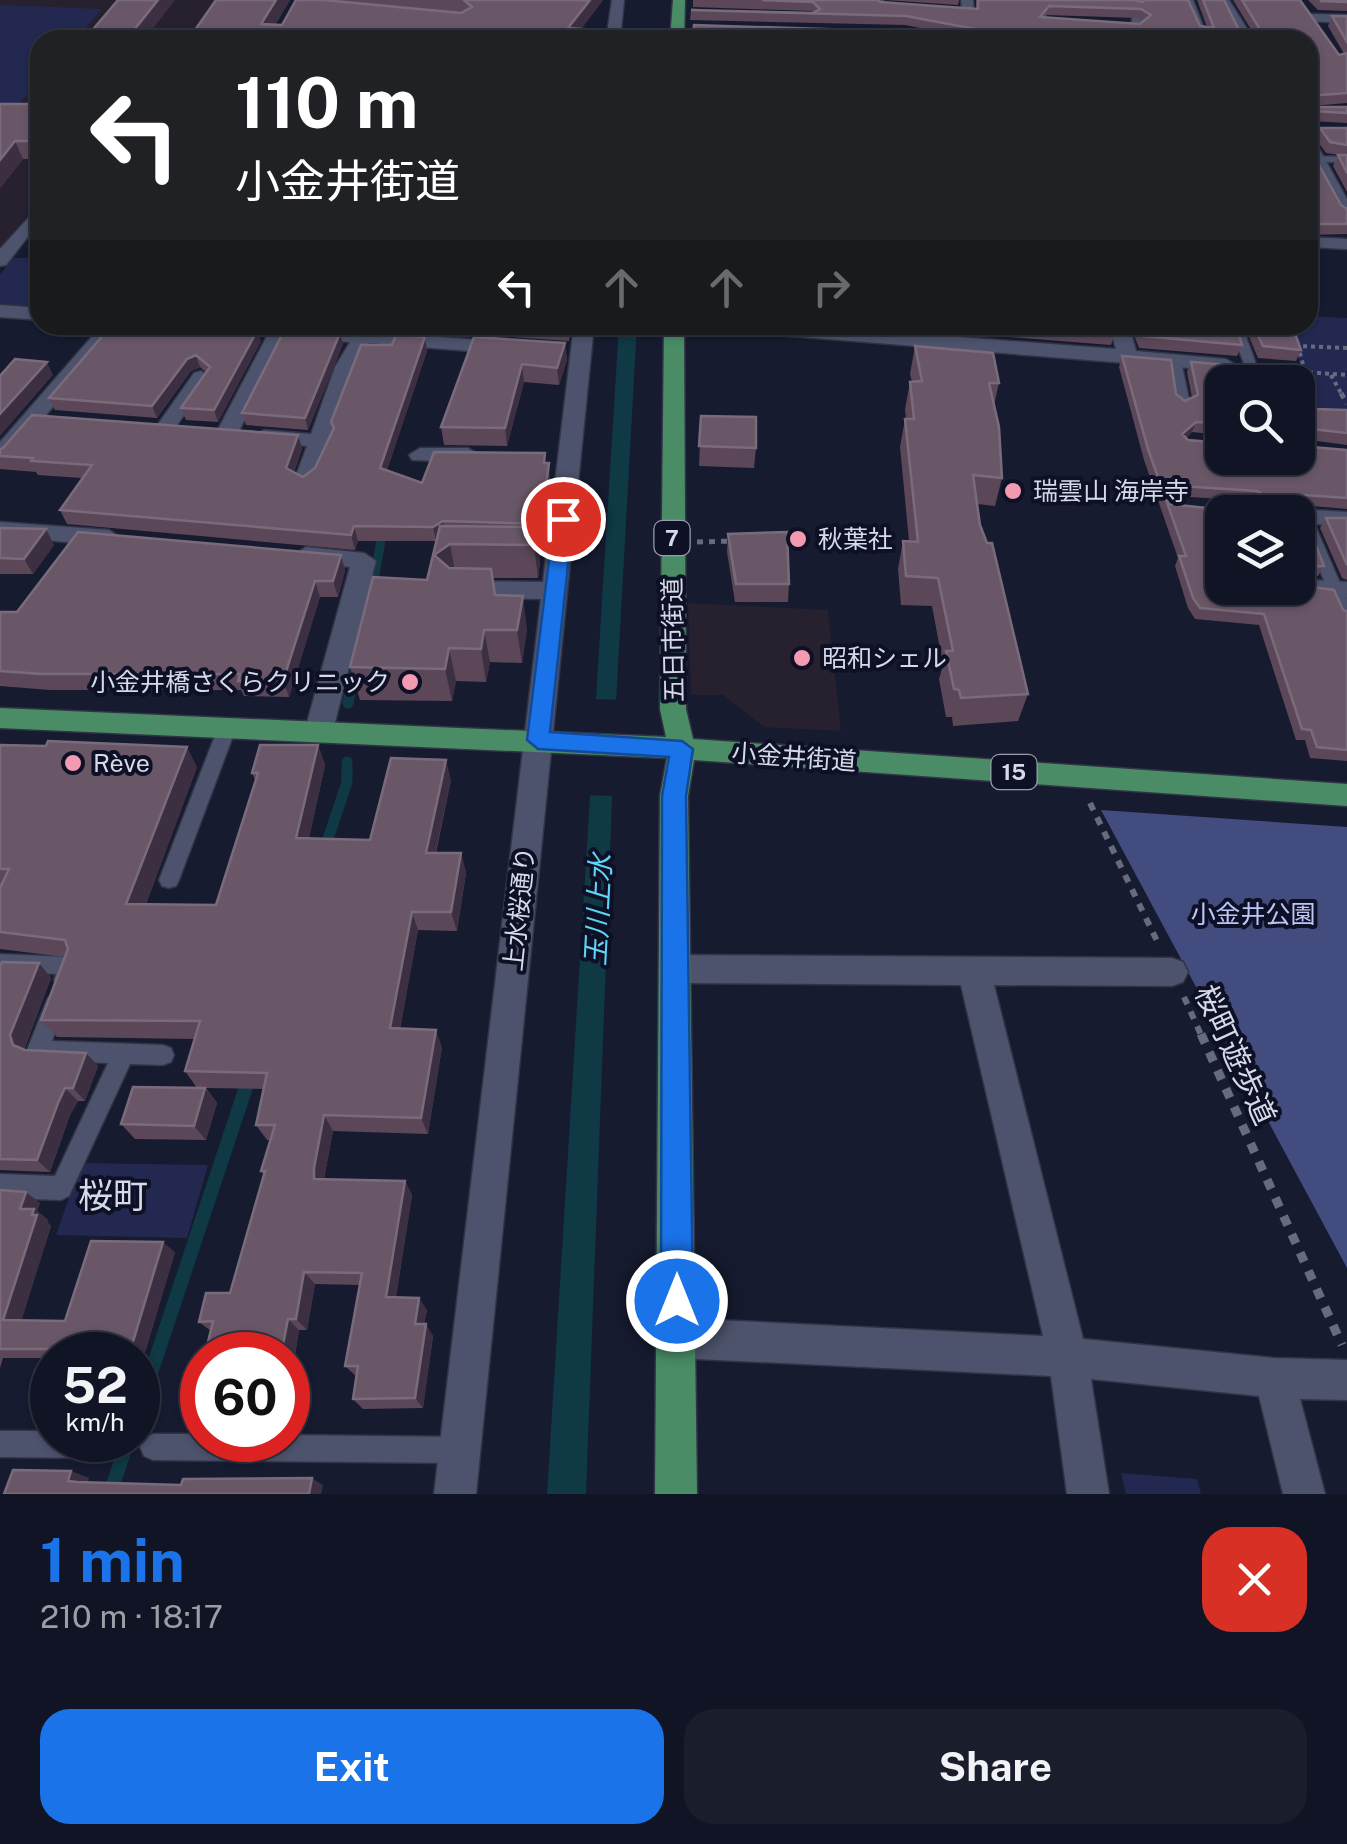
<!DOCTYPE html>
<meta charset="utf-8">
<style>
body{margin:0;font-family:"Public Sans","Noto Sans JP",sans-serif;background:#191d2c;color:#f1f3f6;height:100vh;display:flex;flex-direction:column;font-size:38px;white-space:nowrap}
*{box-sizing:border-box;margin:0}
p{font-size:32px;color:#9c9ea6}
.icon{flex:none;width:55px;height:55px;fill:none;stroke:currentColor;stroke-width:2;stroke-linecap:round;stroke-linejoin:round}
.map{position:relative;height:1494px;overflow:hidden}
.side{display:flex;flex-direction:column;background:#101424;flex:1}
.side>*{flex:none}
.hud{position:absolute;left:30px;top:30px;width:1288px;height:305px;border-radius:30px;box-shadow:0 2px 8px #0004,0 0 0 2px #303341;background:#202124;color:#fff;overflow:hidden}
.buttons{position:absolute;left:1205px;top:365px;display:grid;gap:20px}
.buttons a{display:grid;place-items:center;width:110px;height:110px;border-radius:20px;background:#101424;box-shadow:0 2px 8px #0004,0 0 0 2px #303341;font-size:50px}
.speed{position:absolute;left:30px;top:1332px;display:flex;gap:20px;font-size:50px;font-weight:700;text-align:center}
.speed>*{display:grid;place-content:center;width:130px;height:130px;border-radius:50%;background:#101424;box-shadow:0 2px 8px #0004,0 0 0 2px #303341;line-height:1}
.speed small{font-size:25px;font-weight:400}
.speed .limit{border:15px solid #d22;background:#fff;color:#111}
.pin{position:absolute;display:grid;place-items:center;width:85px;height:85px;color:#fff;margin:-42px;border:5px solid #fff;border-radius:50%;box-shadow:0 2px 10px #0007}
.me{position:absolute;width:110px;margin:-55px;rotate:0deg;stroke-linejoin:round;filter:drop-shadow(0 0 8px #0008)}
.turn{display:flex;align-items:center;gap:35px;height:210px;padding:0 40px;font-size:45px}
.turn .icon{width:130px;height:130px;stroke-width:2.5}
.turn b{display:block;font-size:70px;line-height:85px}
.lanes{display:flex;align-items:center;height:95px;padding:0 40px;background:#0003;justify-content:center;gap:50px;direction:ltr}
.lanes .off{opacity:.35}
.round{display:grid;place-items:center;flex:none;width:105px;height:105px;border-radius:30px;background:#191d2c}
.head{display:flex;align-items:center;justify-content:space-between;height:170px;padding:0 40px}
h1{font-size:60px;font-weight:700;line-height:75px;color:#1a73e8}
.button{display:flex;gap:20px;margin-top:auto;padding:20px 40px}
.button a{flex:1;height:115px;border-radius:30px;background:#1a73e8;color:#fff;font-size:40px;font-weight:700;line-height:115px;text-align:center}
.button a+a{background:#191d2c;color:#f1f3f6}
.map>svg:first-child{display:block}
.commercial{fill:#27202f}
.green{fill:#222850}
.forest{fill:#434c7f}
.water{fill:#0e3945}
.pier{fill:#161b30}
.lines{fill:none;stroke-linecap:round;stroke-linejoin:round}
.stream-far3{stroke:#0e3945;stroke-width:6}
.stream-far2{stroke:#0e3945;stroke-width:9}
.stream-far1{stroke:#0e3945;stroke-width:11}
.stream{stroke:#0e3945;stroke-width:14}
.service-casing{stroke:#323445;stroke-width:3}
.minor-casing{stroke:#323445;stroke-width:3}
.primary-casing{stroke:#323445;stroke-width:3}
.path-far3{stroke:#676b7e;stroke-width:4;stroke-dasharray:4 4;stroke-linecap:butt}
.path-far2{stroke:#676b7e;stroke-width:5;stroke-dasharray:6 6;stroke-linecap:butt}
.path-far1{stroke:#676b7e;stroke-width:6;stroke-dasharray:8 8;stroke-linecap:butt}
.path{stroke:#676b7e;stroke-width:9;stroke-dasharray:10 10;stroke-linecap:butt}
.service{fill:#4d536c;fill-rule:evenodd}
.minor{fill:#4d536c;fill-rule:evenodd}
.primary{fill:#498c66;fill-rule:evenodd}
.wall{fill:#5c4758;fill-rule:evenodd}
.shaded-wall{fill:#3b2f41}
.building{fill:#695767;stroke:#7a6b7c;stroke-width:2.5;fill-rule:evenodd}
.route{fill:#1a73e8;stroke:#114b97;stroke-width:2.5}
.poi-dot{fill:#f19ab1;stroke:#0e1126;stroke-width:4}
.labels{text-anchor:middle;stroke-width:8;stroke-linejoin:round;paint-order:stroke}
.shield{fill:#0e1126;stroke:#999dae;stroke-width:2.5}
.shield-label{font-size:22px;font-weight:bold;fill:#d5d9e8}
.poi-label{font-size:25px;fill:#d5d9e8;stroke:#0e1126;text-anchor:start}
.street-label{font-size:25px;fill:#d5d9e8;stroke:#0e1126}
.park-label{font-size:25px;fill:#bcc7f7;stroke:#0e1126}
.water-label{font-size:28px;font-style:italic;fill:#5fd3f5;stroke:#0e1126}
.near-street-label{font-size:30px;fill:#d5d9e8;stroke:#0e1126}
.near-quarter-label{font-size:35px;fill:#d5d9e8;stroke:#0e1126}
</style>
<div class="map">
<svg width="1347" height="1494" viewBox="0 0 1347 1494">
<rect width="100%" height="100%" fill="#161b30"/>
<path class="commercial" d="M0,0H250L263,40H40V199L0,249Z
M688,603L828,610L841,731L764,727L723,695H691Z"/>
<path class="green" d="M0,5L102,9L75,40H40V80L14,110H0Z
M13,258H40V289L28,306L0,305V275Z
M1308,316L1347,318V418L1316,410L1287,325H1308Z
M81,1163L208,1165L187,1238L56,1235Z
M1121,1473L1197,1479L1201,1494H1126Z"/>
<path class="forest" d="M1101,810L1347,827V1268Z"/>
<path class="water" d="M619,325H637L615,721L586,1494H547Z"/>
<path class="pier" d="M589,699L622,700L618,796L583,795Z"/>
<g class="lines">
<path class="stream-far3" d="M383,358L388,325"/>
<path class="stream-far2" d="M373,586L383,529
M353,677L355,666"/>
<path class="stream-far1" d="M348,703L353,675
M325,848L347,782V762"/>
<path class="stream" d="M138,1412L249,1078
M110,1494L128,1440"/>
<defs>
<path id="service" d="M1185,0H1193L1207,36L1200,34Z
M1316,156L1347,157V163L1312,161V157Z
M1230,325H1242L1257,367L1255,370L1245,367Z
M1175,357L1181,361L1190,404L1183,408L1176,404L1169,361Z
M1304,511L1311,516L1347,599V622L1339,617L1298,518L1299,513Z
M227,721L236,728L179,880L176,886L169,888L162,886L159,880L218,728Z
M0,954L69,957L76,960L79,966L71,986L64,989L57,986L54,980L56,974L0,972Z
M55,996L62,998L65,1005L52,1041L163,1045L171,1048L174,1055L171,1062L163,1065L130,1064L69,1196L61,1200L0,1198V1174L55,1176L108,1063L38,1060L30,1057L27,1050L45,1005L48,998Z
M0,1431H52V1440H114L116,1445L112,1454L103,1458L0,1457Z
M153,1434H202V1440H288V1435L460,1437L469,1441L473,1450L469,1459L460,1463L153,1460L144,1456L140,1447L144,1438Z"/>
<path id="minor" d="M612,0H624L620,40H606Z
M961,0H973L974,16L931,11L962,9Z
M1135,0H1147L1145,26L1150,40H1136L1131,26Z
M1217,0H1229L1254,40H1240Z
M1312,14L1347,15V23L1307,21Z
M1308,138L1316,143L1347,199V219L1339,214L1308,156Z
M40,205V221L6,265L0,266V249Z
M1308,237L1347,239V249L1308,247Z
M0,305L40,308V320L0,317Z
M102,325H122L8,460L0,462V442Z
M190,325H277L507,342L517,348L507,354L369,343L355,367L331,437L334,441L316,481L305,488L294,481L307,446L264,442L253,436L264,430L311,434L335,367L350,342L286,337L238,433L227,439L216,433L267,336L200,331Z
M574,325H594L476,1494H434L541,599L457,597L445,589L457,581L543,582Z
M718,325H802L1116,349L1109,325H1129L1136,351L1226,359L1236,365L1226,371L728,331Z
M201,371L211,377L172,432H158V424L194,373Z
M420,448H468L479,455L468,462L412,460L409,455Z
M1298,509L1347,512V526L1298,523V512H1289Z
M0,522L109,530L121,538L109,546L0,536Z
M306,547L364,553L376,561L333,730L319,740L305,730L350,567L298,561L294,555Z
M1298,579L1347,582V598L1289,593L1286,588H1298Z
M676,955L1172,958L1183,962L1188,972L1183,982L1172,986L994,985L1083,1339L1274,1358L1347,1360V1400L1300,1399L1325,1494H1283L1259,1396L1091,1379L1109,1494H1067L1051,1376L677,1358L663,1352L657,1338L663,1324L677,1318L1043,1336L961,985L676,983L665,979L660,969L665,959Z"/>
<path id="primary" d="M673,0H685L684,40H670Z
M664,325H684L686,709L693,739L1347,784V806L694,760L688,796L697,1494H655L660,796L667,758L0,728V708L666,737L660,709Z"/>
</defs>
<use href="#service" class="service-casing"/>
<use href="#minor" class="minor-casing"/>
<use href="#primary" class="primary-casing"/>
<path class="path-far3" d="M1347,348L1298,346L1305,372L1347,375
M1331,375L1342,395"/>
<path class="path-far2" d="M1341,393L1347,404
M697,542L735,541"/>
<path class="path-far1" d="M1090,803L1159,945
M1184,997L1202,1037"/>
<path class="path" d="M1201,1034L1342,1345"/>
<use href="#service" class="service"/>
<use href="#minor" class="minor"/>
<use href="#primary" class="primary"/>
</g>
<path class="wall" d="M216,0H290L275,25H282L327,0H603L581,29L188,40Z
M693,0H959L958,5L885,0L882,2L976,9V0H1188L1200,26L1207,27L1197,0H1224L1240,32L1252,31L1233,0H1300L1339,55L1344,54L1328,26L1332,16H1347V103L1311,106L1312,107H1347V123L1311,121L1309,147L1341,205L1347,209V234L1308,235V40L945,33L905,25L690,20L691,10L814,13L812,11L693,7ZM1047,15L1138,18L1144,22L1140,24L1046,17Z
M1308,0H1347V11L1318,10Z
M40,93V159H23L0,188V104H30Z
M1320,128H1347V192L1333,166L1338,155H1341L1326,153L1315,138Z
M40,276V306L31,288Z
M112,325L261,341L218,422L186,420L181,408L206,372L200,367L191,371L157,418L55,410L49,398Z
M405,325H436L433,332L406,330Z
M482,325H571L569,341L484,335Z
M1005,325H1113L1115,333L1111,345L1008,337Z
M1130,325H1236L1242,345L1237,356L1139,348Z
M1244,325H1292L1301,350L1296,361L1258,358Z
M340,333L343,344L308,430L246,425L242,413Z
M425,337L427,351L387,470L422,483L546,463L550,478L543,538H537L540,561L538,578H493L495,595L527,629L522,663L490,662L486,682L456,681L452,701L360,700L350,667L427,580L436,541H358L355,550L67,524L60,510L82,478L38,475L36,472L0,469V449L298,435L302,449L294,472L303,477L315,468L392,345Z
M474,337L565,343L567,360L559,385L524,382L507,446L444,445L441,427Z
M915,346L999,383L994,405L1002,478L995,506L977,504L980,525L1028,694L1018,721L953,726L952,717H946L939,679L943,665L932,606L901,605L898,569L903,541H909L900,447L905,419H906L905,409L910,382H912L910,374Z
M1122,356L1185,401L1192,398L1187,372L1191,362L1315,409L1347,410V445L1302,439L1300,446L1347,450V509L1300,505L1324,566L1318,576L1298,579V512L1222,588L1347,611V761L1310,758L1305,740H1296L1259,625L1195,619L1188,608L1175,566L1178,558L1144,460L1119,367ZM1222,382L1298,458L1188,440L1186,438L1192,432L1222,435ZM1175,496L1252,501L1258,505L1226,510L1169,504L1168,498Z
M701,416L756,448L754,468L699,466Z
M1326,518H1347V580L1342,578L1320,528Z
M0,528L54,545L33,574H0Z
M728,534L789,584L788,602H735L727,552Z
M341,555L345,571L338,597H320L289,697L244,696L241,690H50L0,686V612H17Z
M0,745L197,767L146,904L216,905L256,782L252,773L318,745L325,765L309,838L370,840L451,780L436,853H461L466,873L457,931L418,930L400,1029L442,1047L428,1134L333,1131L324,1179L405,1181L412,1195L396,1297L427,1310L424,1324L433,1336L423,1408L363,1409L353,1399L356,1376L345,1366L360,1285L315,1284L307,1330H299L294,1361H288V1355H205L211,1331L199,1322L230,1293L264,1175L261,1171L270,1140H267L256,1125L264,1089L206,1088L217,1103L206,1140L135,1139L121,1124L197,1088L185,1071L195,1039L57,1037L41,1020L65,957L0,949Z
M39,963L51,978L24,1050L86,1053L98,1066L85,1101H78L70,1115L50,1172L0,1170V966Z
M0,1190L40,1203L37,1211L48,1220L47,1222L51,1226L21,1320L65,1321L175,1252L138,1376V1355H52V1358H3L0,1368Z"/>
<path class="shaded-wall" d="M158,0H175L144,40H126Z
M276,0H290L266,40L261,24Z
M590,0H603L573,40L568,28Z
M15,141L23,159L0,188V160Z
M258,329L261,341L218,422L214,410Z
M340,333L343,344L308,430L305,418Z
M425,337L427,351L383,482L380,468Z
M565,343L567,360L559,385L557,368Z
M196,355L200,367L191,371L157,418L152,406L187,359Z
M47,362L53,375L0,436V414Z
M522,364L524,382L507,446L505,428Z
M1196,422L1192,432L1178,444L1182,434Z
M298,435L302,449L290,482L286,468Z
M549,463L550,478L543,538L541,524Z
M1180,486L1175,496L1166,499L1168,489Z
M1304,495L1298,505L1286,510L1291,500Z
M443,521L446,535L436,541L433,527Z
M354,526L358,541L355,550L351,535Z
M536,527L540,561L538,578L534,545Z
M46,529L54,545L33,574L24,559Z
M450,544L456,577L434,555Z
M341,555L345,571L338,597L333,581Z
M315,581L320,597L289,697L283,681Z
M523,596L527,629L522,663L517,630Z
M484,630L490,662L486,682L481,649Z
M449,648L456,681L452,701L445,669Z
M318,745L325,765L305,857L296,838Z
M187,747L197,767L139,923L126,904Z
M446,760L451,780L431,872L426,853Z
M461,853L466,873L457,931L451,912Z
M412,912L418,930L397,1046L390,1028Z
M39,963L51,978L24,1049L27,1058L13,1045L10,1035Z
M436,1030L442,1047L428,1134L421,1118Z
M86,1053L98,1066L85,1101L73,1088Z
M65,1088L78,1101L70,1115L50,1172L37,1160L58,1103Z
M205,1088L217,1103L206,1140L194,1126Z
M324,1115L333,1131L323,1183L314,1179V1168Z
M405,1181L412,1195L394,1309L386,1297Z
M26,1192L40,1203L37,1211L48,1220L47,1222L51,1226L19,1329L3,1320L20,1209Z
M163,1242L175,1252L138,1376V1355H129Z
M304,1272L315,1284L307,1330L296,1319Z
M419,1298L427,1310L422,1335L415,1324Z
M288,1319L299,1330L294,1361L282,1350Z
M426,1324L433,1336L423,1408L415,1398Z
M71,1471L89,1478L86,1488L68,1481Z
M312,1478L323,1485L321,1494H309Z"/>
<path class="building" d="M118,0H158L126,40H84Z
M216,0H276L261,24L282,25L296,0H323L461,13L472,7L464,0H590L568,28L597,30L590,40H188Z
M762,0H878L880,2L978,9V0H1134L1143,2L1145,0H1188L1200,26L1214,28L1203,0H1224L1240,32L1261,31L1242,0H1300L1339,55L1347,53V93L1308,96L1312,107H1347V113L1312,111L1309,147L1341,205L1347,209V224H1308V40H693L694,25L982,34L986,31L906,16L691,10L813,13L820,9L813,2ZM1049,6L1141,9L1151,15L1140,24L1040,17Z
M1321,0H1347V2L1321,1Z
M1332,16H1347V42Z
M40,93V141H15L0,160V104H30Z
M1320,128H1347V145L1330,142Z
M1338,155H1347V173Z
M40,276V293H37L31,288Z
M112,325H167L258,329L214,410L181,408L210,367L196,355L187,359L152,406L49,398Z
M1011,325H1113L1115,333Z
M1139,325H1236L1242,345L1143,336Z
M1253,325H1292L1301,350L1263,346Z
M284,331L340,333L305,418L242,413Z
M396,335L425,337L380,468L422,483L434,452L545,453L544,463H549L541,524L443,521L433,527L354,526L351,535L60,510L92,465L31,461L33,458L0,456V449L3,448L32,415L298,435L286,468L303,477L315,468L334,428L331,422L361,345H392Z
M474,337L565,343L557,368L522,364L505,428L441,427Z
M915,346L993,353L999,383H989L999,427L1002,478L973,475L980,525L987,543H992L1028,694L961,698L959,690L954,689L946,651H953L938,578L906,576L903,541L918,542L905,419H914L910,382L922,381Z
M1122,356L1171,360L1176,394L1185,401L1198,395L1191,362L1302,371L1315,409L1347,410V433L1303,428L1300,446L1347,450V498L1304,495L1291,500L1292,504L1300,505L1324,566L1300,568V574H1298V512H1222V588H1298V585L1334,590L1343,610L1347,611V750L1317,747L1311,730L1302,729L1264,614L1200,608L1193,598L1179,556H1186L1148,449ZM1222,382H1298V458H1222V443L1188,440L1182,434L1196,422L1222,424ZM1180,486L1257,491L1272,501L1268,505H1231L1226,510L1169,504L1168,489Z
M15,359L47,362L0,414V376Z
M701,416L756,417V448L699,446Z
M1326,518H1347V565Z
M440,526L536,527L534,545L450,544L434,555L449,568L491,569L495,595L523,596L517,630H484L481,649L449,648L445,669L350,667L373,577L427,580Z
M0,528L46,529L24,559L0,558Z
M78,532L341,555L333,581H315L283,681H238L240,674H41L0,671V612H17Z
M787,532L789,584H736L728,534Z
M48,741L187,747L126,904L216,905L258,773H252L260,745H318L296,838L370,840L391,758L446,760L426,853H461L451,912H412L390,1028L436,1030L421,1118L324,1115L314,1168V1179L405,1181L386,1297L419,1298L415,1324H426L415,1398L353,1399L358,1366H345L362,1273L304,1272L296,1319H288L282,1350H269L268,1355H205L213,1321L199,1322L206,1293H230L265,1171H261L275,1125H256L267,1073L185,1071L200,1021L41,1020L68,949L65,940L0,932V888L9,869H0V745L46,746Z
M2,962L39,963L10,1035L13,1045L25,1050L86,1053L73,1088H65L58,1103L37,1160L0,1159V966Z
M133,1087L205,1088L194,1126L121,1124Z
M0,1190L26,1192L20,1209H34L32,1215H37L3,1320L65,1321L91,1241L163,1242L129,1355H65L67,1349H0Z
M202,1367V1394H196Z
M13,1470L71,1471L68,1481L77,1482L181,1485L183,1479L312,1478L309,1494H4Z"/>
<path class="route" d="M563,513L573,519L550,732L682,741L693,749L686,796L693,1301L688,1313L677,1317L666,1313L661,1301L662,796L669,757L538,749L527,740L554,519Z"/>
<g class="poi-dot">
<circle cx="1013" cy="491" r="10"/>
<circle cx="798" cy="539" r="10"/>
<circle cx="802" cy="658" r="10"/>
<circle cx="410" cy="682" r="10"/>
<circle cx="73" cy="763" r="10"/>
</g>
<g class="labels">
<g class="shield">
<rect x="654.5" y="521" width="35" height="34" rx="8"/>
<rect x="991.5" y="755" width="45" height="34" rx="8"/>
</g>
<g class="shield-label">
<text x="672" y="546">7</text>
<text x="1014" y="780">15</text>
</g>
<g class="poi-label">
<text x="1033" y="500">瑞雲山 海岸寺</text>
<text x="818" y="548">秋葉社</text>
<text x="822" y="667">昭和シェル</text>
<text x="390" y="691" text-anchor="end">小金井橋さくらクリニック</text>
<text x="93" y="772">Rève</text>
</g>
<g class="street-label">
<text transform="translate(673 640) rotate(-91)" y="9">五日市街道</text>
<text transform="translate(794 757) rotate(4)" y="9">小金井街道</text>
<text transform="translate(519 909) rotate(-84)" y="9">上水桜通り</text>
</g>
<g class="park-label">
<text x="1253" y="923">小金井公園</text>
</g>
<g class="water-label">
<text transform="translate(598 910) rotate(-87)" y="10">玉川上水</text>
</g>
<g class="near-street-label">
<text transform="translate(1235 1055) rotate(65)" y="10">桜町遊歩道</text>
</g>
<g class="near-quarter-label">
<text x="113" y="1208">桜町</text>
</g>
</g>
</svg>
<div class="buttons">
<a><svg class="icon" aria-label="search" viewBox="0 0 24 24"><circle cx="10" cy="10" r="6"/><path d="M15 15l6 6"/></svg></a>
<a><svg class="icon" aria-label="layers" viewBox="0 0 24 24"><path d="M12 4l9 5-9 5-9-5zM3 14l9 5 9-5"/></svg></a>
</div>
<div class="speed"><div>52<small>km/h</small></div><div class="limit">60</div></div>
<div class="pin" style="left:563px;top:519px;background:#d93025"><svg class="icon" aria-label="arrive" viewBox="0 0 24 24"><path d="M6 21V4h12l-3 4 3 4H6"/></svg></div>
<svg class="me" style="left:677px;top:1301px" viewBox="-20 -20 40 40"><circle r="17" fill="#1a73e8" stroke="#fff" stroke-width="3"/><path d="M0-11L8 9 0 5-8 9z" fill="#fff"/></svg>
<div class="hud">
<div class="turn"><svg class="icon" aria-label="left" viewBox="0 0 24 24"><path d="M17 20v-9H6M10 6l-5 5 5 5"/></svg><div><b>110 m</b>小金井街道</div></div>
<div class="lanes"><svg class="icon" aria-label="left" viewBox="0 0 24 24"><path d="M17 20v-9H6M10 6l-5 5 5 5"/></svg><svg class="icon off" aria-label="ahead" viewBox="0 0 24 24"><path d="M12 20V5M6 11l6-6 6 6"/></svg><svg class="icon off" aria-label="ahead" viewBox="0 0 24 24"><path d="M12 20V5M6 11l6-6 6 6"/></svg><svg class="icon off" aria-label="right" viewBox="0 0 24 24"><path d="M7 20v-9h11M14 6l5 5-5 5"/></svg></div>
</div>
</div>
<section class="side">
<div class="head"><div><h1>1 min</h1><p>210 m · 18:17</p></div><a class="round" style="background:#d93025;color:#fff"><svg class="icon" aria-label="close" viewBox="0 0 24 24"><path d="M6 6l12 12M18 6L6 18"/></svg></a></div>
<div class="button"><a>Exit</a><a>Share</a></div>
</section>
